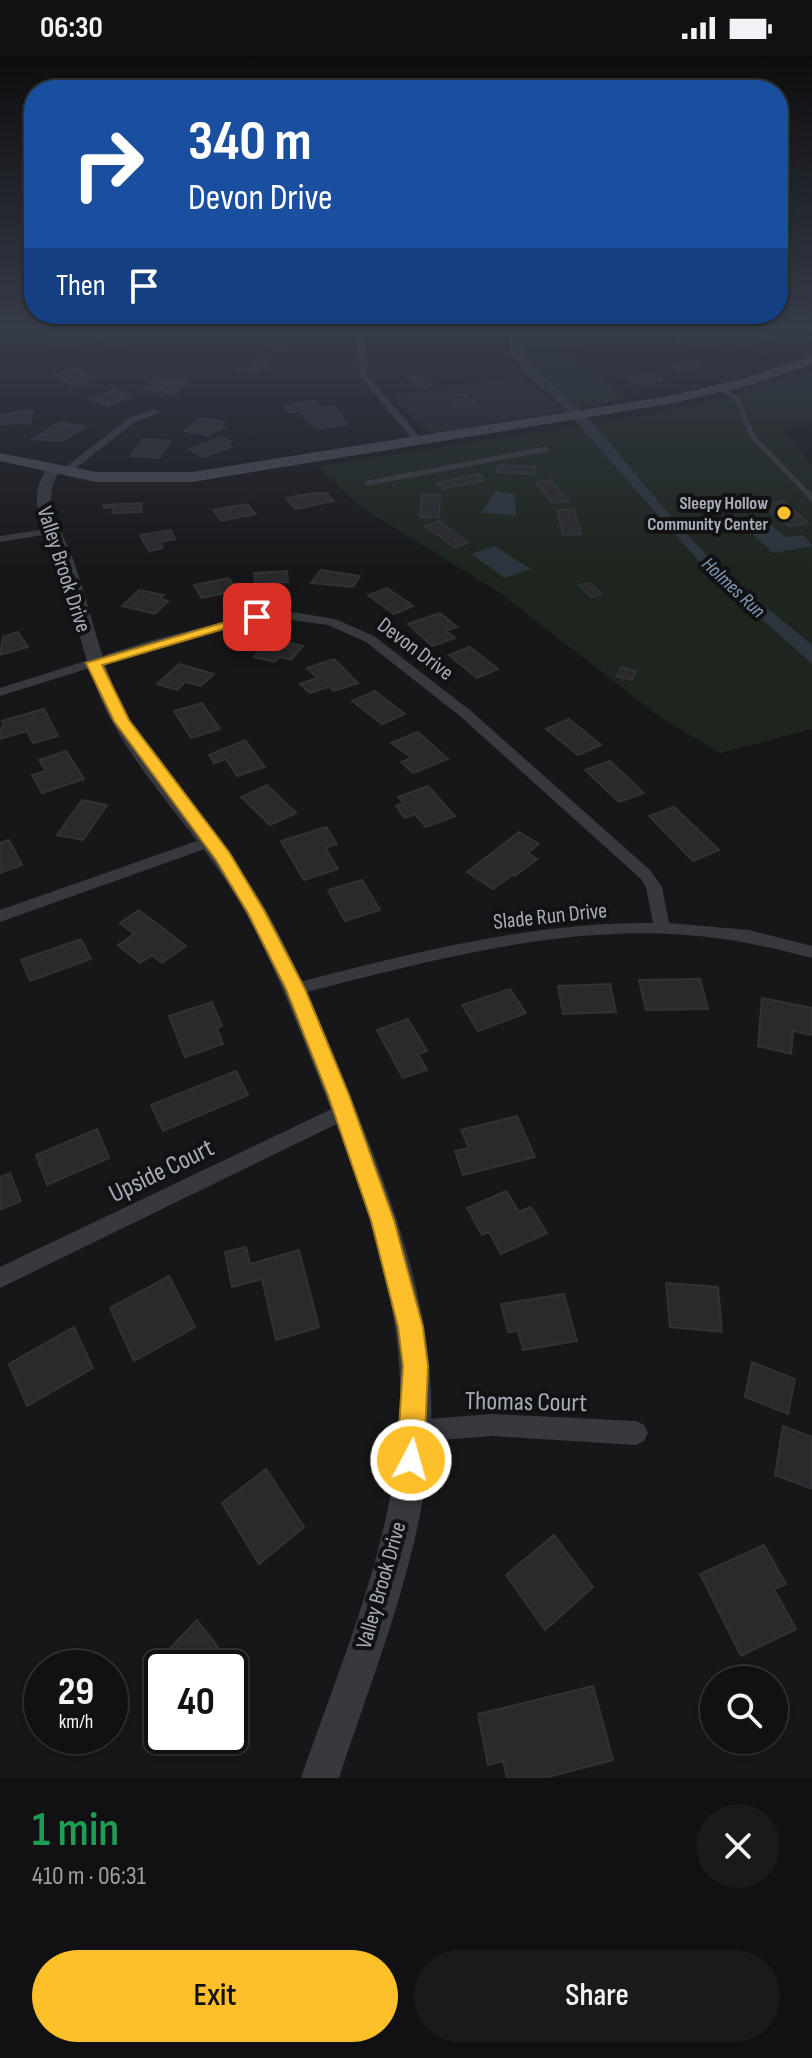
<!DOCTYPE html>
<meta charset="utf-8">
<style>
body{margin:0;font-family:"Sofia Sans Condensed",sans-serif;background:#1a1a1c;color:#f1f3f6;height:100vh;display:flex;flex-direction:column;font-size:30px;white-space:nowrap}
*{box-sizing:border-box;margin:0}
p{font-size:26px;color:#9c9da0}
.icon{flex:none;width:44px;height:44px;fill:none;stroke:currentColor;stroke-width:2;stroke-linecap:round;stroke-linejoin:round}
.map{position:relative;height:1722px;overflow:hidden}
.drawer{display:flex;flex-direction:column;background:#111113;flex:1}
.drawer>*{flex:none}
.guide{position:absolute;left:24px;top:24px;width:764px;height:244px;border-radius:32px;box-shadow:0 2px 6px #0004,0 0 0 2px #303133;background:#1a4fa0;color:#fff;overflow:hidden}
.fabs{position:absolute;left:700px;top:1610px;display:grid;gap:16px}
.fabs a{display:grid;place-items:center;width:88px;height:88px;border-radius:50%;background:#111113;box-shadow:0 2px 6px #0004,0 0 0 2px #303133;font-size:40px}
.speed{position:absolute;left:24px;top:1594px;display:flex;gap:16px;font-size:40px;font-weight:700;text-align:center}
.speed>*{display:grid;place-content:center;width:104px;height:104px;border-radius:50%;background:#111113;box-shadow:0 2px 6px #0004,0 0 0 2px #303133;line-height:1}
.speed small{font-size:20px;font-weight:400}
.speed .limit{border:4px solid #111;border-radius:12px;background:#fff;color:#111}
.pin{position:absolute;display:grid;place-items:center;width:68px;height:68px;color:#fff;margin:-34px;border-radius:16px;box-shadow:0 4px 12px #0006}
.me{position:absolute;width:88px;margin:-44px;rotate:6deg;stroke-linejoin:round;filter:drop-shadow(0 0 6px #0008)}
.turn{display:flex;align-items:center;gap:28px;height:168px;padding:0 32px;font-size:36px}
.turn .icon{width:104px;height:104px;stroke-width:2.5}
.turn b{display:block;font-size:56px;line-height:68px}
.then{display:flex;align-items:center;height:76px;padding:0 32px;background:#0003;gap:16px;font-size:30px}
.round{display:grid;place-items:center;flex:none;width:84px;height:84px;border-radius:42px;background:#1a1a1c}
.overview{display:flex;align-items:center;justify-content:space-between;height:136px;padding:0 32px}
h1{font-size:48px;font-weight:600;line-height:60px;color:#1e9e55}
.primary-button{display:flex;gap:16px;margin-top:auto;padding:16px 32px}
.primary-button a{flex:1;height:92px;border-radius:48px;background:#fec02a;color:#111;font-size:32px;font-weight:600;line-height:92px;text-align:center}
.primary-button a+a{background:#1a1a1c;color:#f1f3f6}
.status{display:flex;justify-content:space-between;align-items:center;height:56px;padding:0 40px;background:#111113;direction:ltr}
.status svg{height:22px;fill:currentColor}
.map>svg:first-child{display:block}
.built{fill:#232326}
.green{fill:#1d251e}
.water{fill:#2c353e}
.building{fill:#2a2a2d;stroke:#313136;stroke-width:2}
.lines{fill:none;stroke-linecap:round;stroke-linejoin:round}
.service-far1{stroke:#38393f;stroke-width:5}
.service{stroke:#38393f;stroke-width:6}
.minor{fill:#38393f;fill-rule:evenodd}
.tertiary{fill:#38393f;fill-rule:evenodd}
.secondary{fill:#46474f;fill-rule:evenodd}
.route{fill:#fec02a;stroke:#a57d1b;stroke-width:2}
.poi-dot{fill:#fec02a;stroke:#121214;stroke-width:3}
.labels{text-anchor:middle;stroke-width:8;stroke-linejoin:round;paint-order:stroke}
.far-poi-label{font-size:18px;font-weight:bold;fill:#a8adba;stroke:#121214;text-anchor:end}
.far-water-label{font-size:20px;font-style:italic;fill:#7d9ab7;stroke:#121214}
.street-label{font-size:22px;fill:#a8adba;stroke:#121214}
.near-street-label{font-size:26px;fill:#a8adba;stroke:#121214}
</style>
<div class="status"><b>06:30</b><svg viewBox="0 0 49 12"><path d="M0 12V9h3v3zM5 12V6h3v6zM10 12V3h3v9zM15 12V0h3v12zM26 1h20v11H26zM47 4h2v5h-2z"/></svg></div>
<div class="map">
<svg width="812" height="1722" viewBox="0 0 812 1722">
<rect width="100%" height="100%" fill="#171719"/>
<path class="built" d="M521,320L563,355L437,377L423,373L391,340Z"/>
<path class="green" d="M519,272H572L580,293L568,296L629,343L567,353L525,319L534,317Z
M812,315V369L784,374L812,410V673L720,697L660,661L497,535L362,452L318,411L641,360L742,338L740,334Z"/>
<path class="water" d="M510,272H529L524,298L530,309C593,357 635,422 688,479C725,520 770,553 812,589V608L703,510L580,370L552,340L525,319L510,295Z
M496,435L515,438L516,459L481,457Z
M770,468L785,481L804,479L812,490L773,497L746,472Z
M494,490L531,513L505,522L471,498Z"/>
<path class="building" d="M759,275L774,278L768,281L773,282L745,288L735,285Z
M129,276L136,286L112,290L100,278Z
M678,281H688L718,285L717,290L676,286Z
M78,282L77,288L54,289L56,283Z
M272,285H289V293L272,294Z
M258,303L273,305L258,317L234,314L247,311Z
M695,305L705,311L681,316L671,310Z
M75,312L96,323L74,330L54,319Z
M654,317L663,324L634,328L626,322Z
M422,319L434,329L418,332L407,322Z
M153,323L186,325L176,338L164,337L167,334L145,333Z
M113,334L131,339L107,350L90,344Z
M464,338L474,347L460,350L449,341Z
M315,345L320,352L334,350L348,368L321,372L311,369L301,355L289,357L284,350Z
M33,354L30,367L0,368V359Z
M200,362L224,366L220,370L225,371L207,379L185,375Z
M60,366L87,371L61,385L33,383Z
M222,381L231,386L226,388L232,391L203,401L189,393Z
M143,383L170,385L159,402L130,400Z
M498,409L535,411V418L497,416Z
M479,418L485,424L443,433L437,427Z
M551,424L568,445L553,447L536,426Z
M314,437H327L333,445L295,453L286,442Z
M422,438L440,439L439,461H420Z
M784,445L806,465L808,467L789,470L762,449Z
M142,447L141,456L113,457L114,451L104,452V449Z
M247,448L256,458L221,465L213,454Z
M557,454H574L581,478L563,479Z
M439,465L468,487L454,491L425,470Z
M171,474L175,483L160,486L163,492L149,495L140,479Z
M321,514L360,520L353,531L311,527Z
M287,515L288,526L255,528L254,517Z
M229,522L237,534L202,542L194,529Z
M590,527L602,538L591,541L579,529Z
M387,532L413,550L394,558L368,539Z
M139,534L164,539L160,543L168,545L155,558L122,550Z
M440,557L457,571L446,575L455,582L432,590L408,568Z
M18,576L28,591L0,599L3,581Z
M270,582L303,590L291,604L279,601L275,606L254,601Z
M470,591L498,613L477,622L449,599Z
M334,603L358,627L334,635L329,631L310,637L300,628L317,622L307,612Z
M179,608L214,618L201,630L185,626L177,634L157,628Z
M621,611L636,615L632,624L617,620Z
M375,635L405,658L382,668L352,645Z
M202,647L220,673L191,682L174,655Z
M44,653L58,680L33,687L27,675L0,683V672L4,670L2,665Z
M569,663L601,689L578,699L546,673Z
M418,676L448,703L413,717L401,706L412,702L391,687Z
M245,684L265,711L237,720L226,703L214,707L209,699Z
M66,695L84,723L42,737L32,719L46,715L39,704Z
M610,705L644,737L619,746L585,714Z
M267,729L296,757L270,769L241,741Z
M428,730L455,760L426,771L415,758L405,762L396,750L404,747L398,741Z
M82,744L107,749L83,784L57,779Z
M674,751L719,794L693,805L649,760Z
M326,771L337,788L325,792L338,813L304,824L281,785Z
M519,776L539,788L528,797L537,803L515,820L512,819L493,833L467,816Z
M9,784L22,809L0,817V787Z
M362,824L380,854L345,865L328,834Z
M139,854L186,890L162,907L152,899L140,907L118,889L134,878L120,867Z
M81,883L91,903L30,925L21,904Z
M700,923L708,953L646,954L639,924Z
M610,928L616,956L563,958L558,930Z
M510,933L526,957L478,975L462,949Z
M762,942L812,952V979L793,975L791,998L758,990Z
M212,946L222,970L217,972L223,988L185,1001L169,960Z
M408,963L427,995L418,998L427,1014L403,1022L377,974Z
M236,1015L248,1039L163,1075L151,1049Z
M517,1060L535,1101L463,1119L455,1095L469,1092L461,1074Z
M97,1073L109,1102L47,1129L36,1099Z
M10,1117L21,1145L0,1154V1121Z
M506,1135L519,1156L531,1151L547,1177L501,1198L489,1176L482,1179L467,1152Z
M246,1191L250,1208L299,1194L319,1271L276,1284L262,1223L232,1231L225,1196Z
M169,1220L195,1271L134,1305L110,1252Z
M666,1227L718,1231L722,1276L670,1271Z
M564,1238L577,1285L523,1294L518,1275L508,1276L501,1248Z
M74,1271L93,1312L27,1350L9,1308Z
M752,1306L795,1323L788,1358L745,1341Z
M783,1370L812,1381V1433L775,1419Z
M266,1413L304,1471L259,1508L222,1447Z
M554,1479L593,1531L545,1574L506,1519Z
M764,1489L786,1528L774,1533L796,1573L741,1600L700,1518Z
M197,1564L242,1622L230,1636V1612H162V1625L152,1611Z
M593,1630L613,1704L544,1722H507L503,1705L488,1709L478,1658Z"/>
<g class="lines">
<path class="service-far1" d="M722,333L737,343L753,381L809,439
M368,427L546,393"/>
<path class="service" d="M808,437L812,442"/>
<path class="minor" d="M356,272H364L368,321L422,383V387H416L360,321Z
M154,353L159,356L157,358L135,366L68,418L59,416L129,362Z
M52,472L56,473V477L0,486V480Z
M292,556L335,563L374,580L471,655L651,815L662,831L669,867L749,874L812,890V902C770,891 729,882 686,879C555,869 421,907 295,939L289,938L287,933L289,928L295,927C412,897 531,866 653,867L646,832L641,823L461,661L366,586L328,569L292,564L257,565L157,591L0,640V632L149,585L253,558Z
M211,780L216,781L218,785L216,789L0,866V854Z
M344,1047L351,1049L353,1055L351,1061L0,1232V1211Z
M492,1358L636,1365L644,1369L648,1377L644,1385L636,1389L492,1380L415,1386L407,1383L404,1375L407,1367L415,1364Z"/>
<path class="tertiary" d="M48,411L60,414C38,447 63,473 74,506C93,559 102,617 131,666C171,734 229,788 267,856C297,910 321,967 344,1024C389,1135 436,1251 431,1373C425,1493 376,1609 339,1722H301C340,1609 390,1495 399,1375C409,1251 361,1131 317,1018C295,963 274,908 245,856C207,788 149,733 111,664C85,616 77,561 60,509C48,472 22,449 48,411Z"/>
<path class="secondary" d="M812,300V308L751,329L669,348L192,426H96L0,405V397L96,416H192L669,340L742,323Z"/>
</g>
<linearGradient id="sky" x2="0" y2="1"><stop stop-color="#0d0d0e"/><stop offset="0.53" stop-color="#363c49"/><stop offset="1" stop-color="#363c49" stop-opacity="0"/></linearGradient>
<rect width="812" height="513" fill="url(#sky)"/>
<path class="route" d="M253,558L264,561L102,609L129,664L229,796L265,856L305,933L349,1039L394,1164L423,1271L428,1310L424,1404L420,1413L411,1417L401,1413L397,1404L403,1310L398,1271L371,1164L328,1039L286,933L248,857L216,804L114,665L86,607Z"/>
<circle class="poi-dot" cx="784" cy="457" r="8"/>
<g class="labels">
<g class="far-poi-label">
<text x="768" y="453">Sleepy Hollow<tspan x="768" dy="21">Community Center</tspan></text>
</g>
<g class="far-water-label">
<text transform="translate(734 531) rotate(43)" y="7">Holmes Run</text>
</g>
<g class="street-label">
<text transform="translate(65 513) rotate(72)" y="8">Valley Brook Drive</text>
<text transform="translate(416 592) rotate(37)" y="8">Devon Drive</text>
<text transform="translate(550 859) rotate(-6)" y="8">Slade Run Drive</text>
<text transform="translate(380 1529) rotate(-74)" y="8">Valley Brook Drive</text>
</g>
<g class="near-street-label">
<text transform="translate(161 1114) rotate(-26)" y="9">Upside Court</text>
<text transform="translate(526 1345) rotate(1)" y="9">Thomas Court</text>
</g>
</g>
</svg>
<div class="fabs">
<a><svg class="icon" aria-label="search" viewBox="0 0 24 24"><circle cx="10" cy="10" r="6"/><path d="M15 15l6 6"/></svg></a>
</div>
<div class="speed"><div>29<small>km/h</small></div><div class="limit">40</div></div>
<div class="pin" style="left:257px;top:561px;background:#d93025"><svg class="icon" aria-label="arrive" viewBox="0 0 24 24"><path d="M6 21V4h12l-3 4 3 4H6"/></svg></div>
<svg class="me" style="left:411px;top:1404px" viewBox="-20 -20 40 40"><circle r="17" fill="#fec02a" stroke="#fff" stroke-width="3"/><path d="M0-11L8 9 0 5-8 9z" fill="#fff"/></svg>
<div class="guide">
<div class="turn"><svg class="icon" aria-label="right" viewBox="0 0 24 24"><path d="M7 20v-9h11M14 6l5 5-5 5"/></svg><div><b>340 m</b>Devon Drive</div></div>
<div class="then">Then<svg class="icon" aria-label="arrive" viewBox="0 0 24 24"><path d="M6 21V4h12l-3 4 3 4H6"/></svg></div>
</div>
</div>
<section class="drawer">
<div class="overview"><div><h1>1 min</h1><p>410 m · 06:31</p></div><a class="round"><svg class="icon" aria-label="close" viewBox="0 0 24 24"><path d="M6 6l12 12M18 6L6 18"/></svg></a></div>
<div class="primary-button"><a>Exit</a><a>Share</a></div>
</section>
